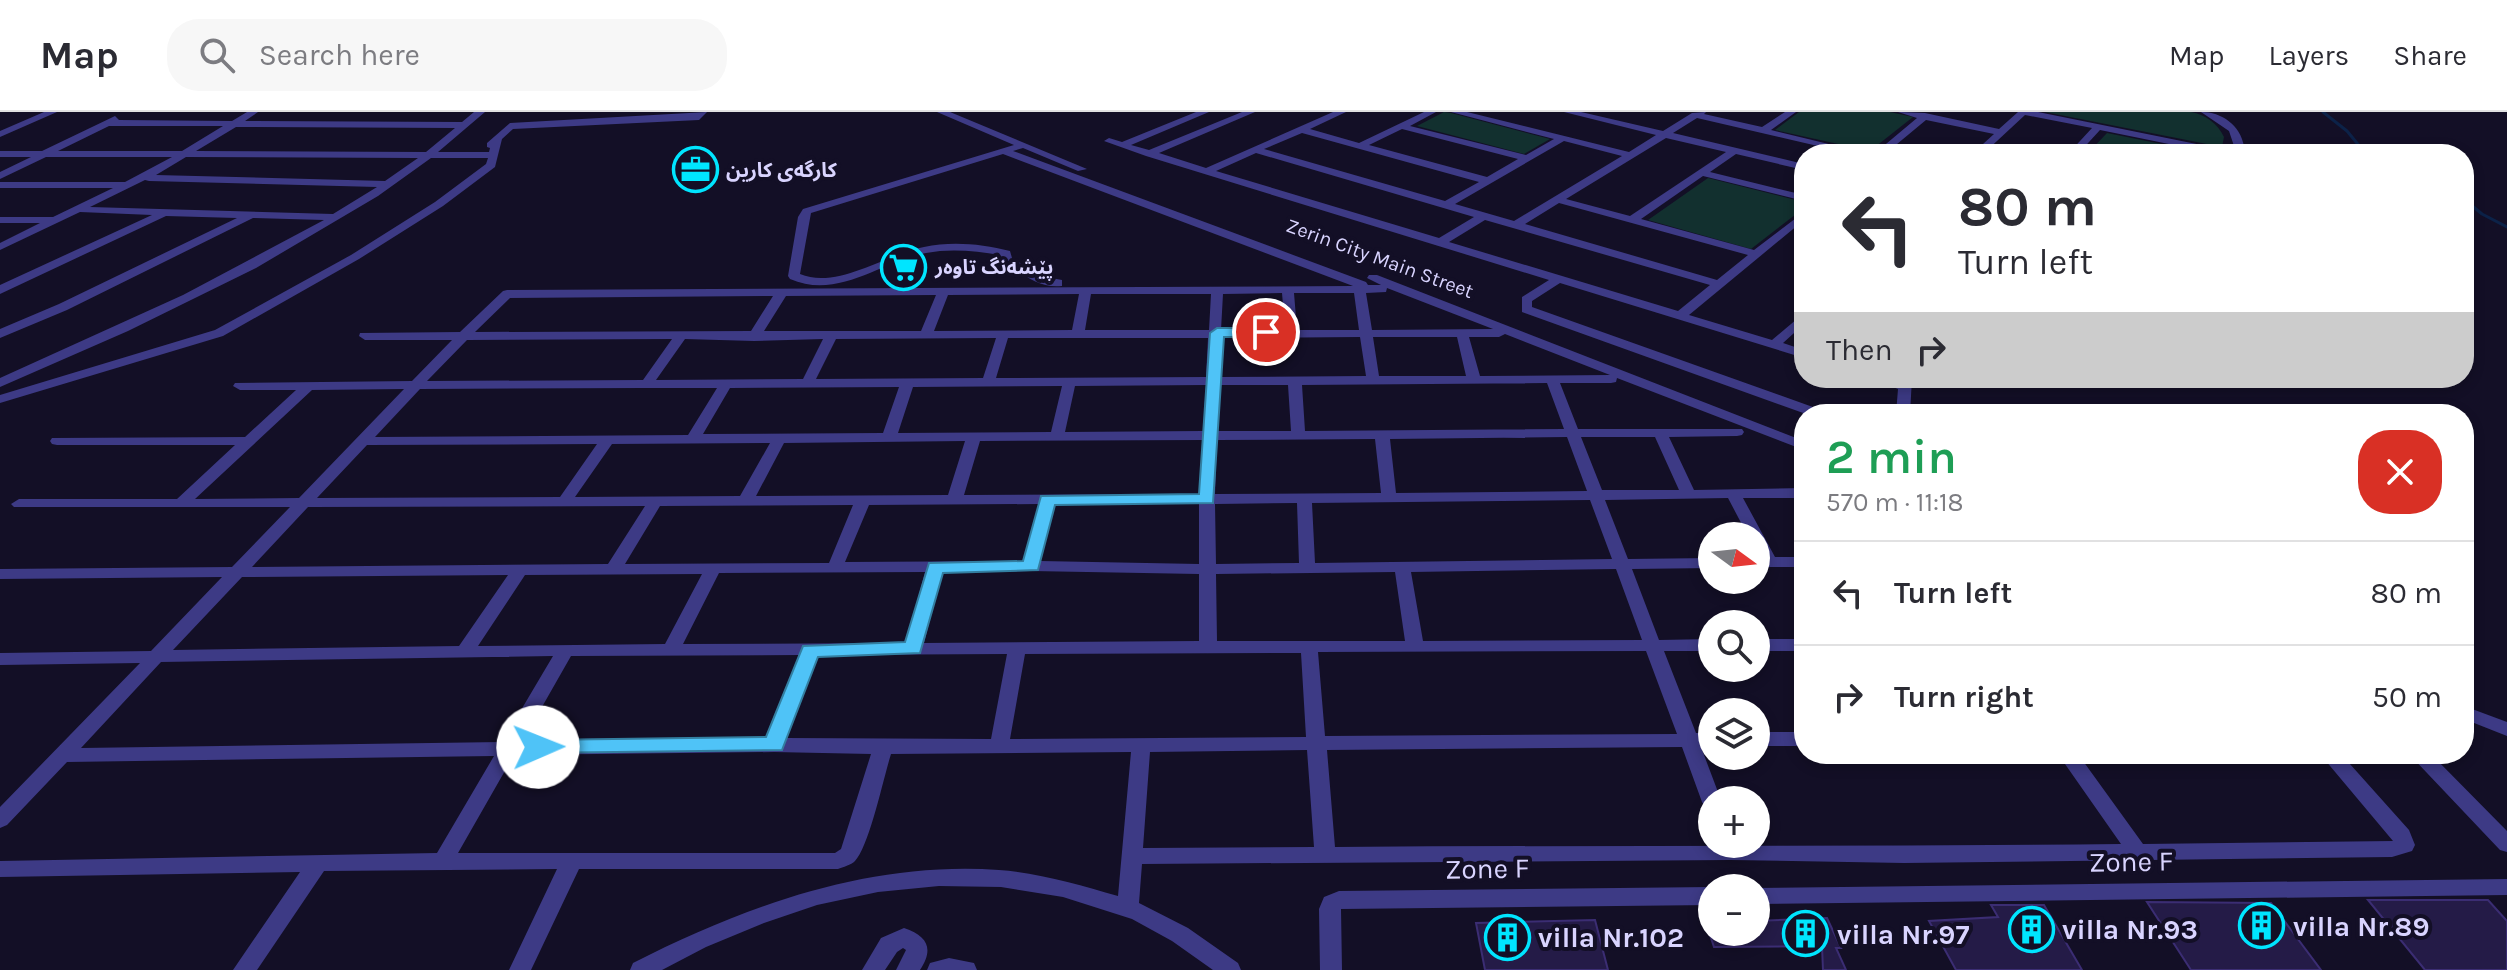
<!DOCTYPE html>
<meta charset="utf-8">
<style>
body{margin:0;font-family:Karla,"Noto Sans Arabic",sans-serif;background:#f7f7f7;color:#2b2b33;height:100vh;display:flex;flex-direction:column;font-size:30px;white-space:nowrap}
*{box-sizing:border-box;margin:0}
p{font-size:26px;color:#7c7c81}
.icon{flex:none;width:44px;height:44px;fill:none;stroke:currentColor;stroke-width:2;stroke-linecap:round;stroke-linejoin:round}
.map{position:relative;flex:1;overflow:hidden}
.side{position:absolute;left:1794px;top:292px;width:680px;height:360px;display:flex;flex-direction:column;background:#fff;border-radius:32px;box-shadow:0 4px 12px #0003}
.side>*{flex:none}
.top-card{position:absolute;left:1794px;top:32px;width:680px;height:244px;border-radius:32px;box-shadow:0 4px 12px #0003;background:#fff;color:#2b2b33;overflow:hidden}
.needle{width:52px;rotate:105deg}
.buttons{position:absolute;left:1698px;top:410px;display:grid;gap:16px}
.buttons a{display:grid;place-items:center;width:72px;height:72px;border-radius:50%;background:#fff;box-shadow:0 4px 12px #0003;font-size:40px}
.pin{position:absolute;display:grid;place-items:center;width:68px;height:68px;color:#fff;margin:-34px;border:4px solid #fff;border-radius:50%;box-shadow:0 2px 8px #0007}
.me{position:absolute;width:88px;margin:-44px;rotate:89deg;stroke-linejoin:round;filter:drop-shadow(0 0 6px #0008)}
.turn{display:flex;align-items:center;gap:28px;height:168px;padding:0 32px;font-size:36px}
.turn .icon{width:104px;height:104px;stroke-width:2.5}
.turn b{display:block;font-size:56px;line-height:68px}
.then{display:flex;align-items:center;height:76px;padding:0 32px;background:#0003;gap:16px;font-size:30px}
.round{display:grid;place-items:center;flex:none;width:84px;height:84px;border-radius:32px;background:#f7f7f7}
.summary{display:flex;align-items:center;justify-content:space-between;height:136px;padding:0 32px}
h1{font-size:48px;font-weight:600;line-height:60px;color:#1e9e55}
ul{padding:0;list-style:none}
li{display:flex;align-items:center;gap:24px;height:104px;padding:0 32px;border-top:2px solid #e1e1e2}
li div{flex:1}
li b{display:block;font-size:30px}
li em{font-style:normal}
header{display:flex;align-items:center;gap:48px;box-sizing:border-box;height:112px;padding:0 40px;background:#fff;border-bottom:2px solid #e1e1e2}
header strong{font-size:38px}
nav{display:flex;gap:44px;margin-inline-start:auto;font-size:28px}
.search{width:560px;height:72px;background:#f7f7f7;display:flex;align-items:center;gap:20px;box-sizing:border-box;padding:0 28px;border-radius:32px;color:#7c7c81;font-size:30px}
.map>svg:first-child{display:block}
.green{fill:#12302f}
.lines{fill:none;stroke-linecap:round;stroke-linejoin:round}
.stream{stroke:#0c2248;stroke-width:3}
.building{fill:#241b47;stroke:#3b2d73;stroke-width:2}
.minor{fill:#3d3a85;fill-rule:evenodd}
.route{fill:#4fc3f7;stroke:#337fa1;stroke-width:2}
.labels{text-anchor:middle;stroke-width:8;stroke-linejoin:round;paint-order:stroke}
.far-poi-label{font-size:20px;font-weight:bold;fill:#d9d4ff;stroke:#130f26;text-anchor:start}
.far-street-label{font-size:20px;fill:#d9d4ff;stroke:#130f26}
.near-street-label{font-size:28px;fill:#d9d4ff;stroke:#130f26}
.near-poi-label{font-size:28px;font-weight:bold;fill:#d9d4ff;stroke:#130f26;text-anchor:start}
</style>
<header>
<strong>Map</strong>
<div class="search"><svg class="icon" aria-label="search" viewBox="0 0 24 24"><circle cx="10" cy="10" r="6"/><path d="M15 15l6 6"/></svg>Search here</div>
<nav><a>Map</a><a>Layers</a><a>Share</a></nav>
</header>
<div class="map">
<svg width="2507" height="858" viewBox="0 0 2507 858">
<rect width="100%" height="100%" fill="#130f26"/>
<path class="green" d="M1444,0L1451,1L1550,27L1524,42L1417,14Z
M1799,0H1890L1913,5L1870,39L1775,18Z
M2045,0H2191C2206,3 2217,11 2224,25L2222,35Z
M2107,21L2211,42H2087Z
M1708,66L1804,90V96L1751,137L1648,108Z"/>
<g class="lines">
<path class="stream" d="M2323,0L2347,19L2366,42
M2464,87L2482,102L2507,115"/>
</g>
<path class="building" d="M2368,788H2488L2507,809V858H2425Z
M2147,790L2271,791L2321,858H2191Z
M1991,793H2044L2082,858H1956L1929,809L1998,805Z
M1827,806L1841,836H1836L1846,858H1823L1822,834L1714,835L1709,820H1756V809Z
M1595,808L1608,858H1485L1476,811Z"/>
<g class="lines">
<path class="minor" d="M44,0H57L0,25V19Z
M247,0H258L245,9L462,10L474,0H485L438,40H489L490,36L487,35V31L510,11L707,0L699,8L513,17L502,27L495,55L443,94L359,147L223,224L0,291V283L215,218L351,143L435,90L486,52L488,46H431L378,84L256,156L128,219L0,275V266L183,183L324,108L253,106L67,198L0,226V217L59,192L237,106L166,104L0,182V173L152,103L80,100L0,138V131L40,111H0V105H53L113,76H0V70H125L172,45H46L0,67V60L31,45H0V39H42L115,4L119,8L232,9ZM109,14H223L182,39H58ZM236,15L455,16L426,40L196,39ZM186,45L418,46L385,69L156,63ZM145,68L149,69L377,75L333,102L90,95Z
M937,0H950L1087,57L1078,59L1023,36L1013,39L1366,170L1368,173H1381L1367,166L1369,163H1377L1804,329V338L1617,266L1616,270L1611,271H1560L1578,317H1742L1744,320L1742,323L1737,324L1669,325L1694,378L1804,376V386H1743L1775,445H1804V455H1756V445H1759L1756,439V424H1748L1728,386L1605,388L1628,447L1712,446V456L1632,457L1659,528L1712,527V539H1664L1696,621H1712V635H1701L1721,688H1712V697L1705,695L1702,690L1682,635L1327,638L1335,735C1597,733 1859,735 2121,732L2058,642H2078L2143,732L2393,729L2320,642H2341L2409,718L2415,733L2412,739L2392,745L1904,751L1730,748L1142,752L1139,791L1188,816L1238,851L1241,858H1213L1172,829L1132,807L1063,785L1001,775L939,774L878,780L817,793L764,811L706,835L662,858H630L633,851C748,793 869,749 999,758C1040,761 1079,773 1118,784L1131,640L891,642C884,664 869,735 855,749C851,753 843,755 838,757H579L531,858H509L557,757L324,759L257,858H233L300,760L0,765V749L437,741L494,644L67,650L7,713L0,716V695L140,551L0,553V541L151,539L222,465L0,467V457L232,455L290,395H14L11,392L19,387H177L235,333H57L52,332L50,329L52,326L245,325L296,278H240L233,274L235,271L412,269L452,228H365L359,224L360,221L460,220L503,179L507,178L1353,174L1003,42L811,101L800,162C837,178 887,142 924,135C952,129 982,132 1010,139L1012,146L1041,164L1062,168V174C1039,177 1021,161 1002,149L1000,143C976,139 951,136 926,141C880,150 838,188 790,167L788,164L798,105L803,97L1014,33ZM1387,176L1493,217L1372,218L1366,181L1386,180ZM1282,181L1285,218H1221L1223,182ZM1294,181H1354L1359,218H1297ZM1079,182L1072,218L934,219L948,183ZM1091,182H1211L1209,218H1085ZM936,183L921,219H764L786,184ZM773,184L751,219L475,220L510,186ZM1505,222L1610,263L1480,264L1469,225H1499ZM1360,225L1366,264L1220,265L1221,226ZM1373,225H1457L1466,264H1379ZM996,226L983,266L816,267L836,227ZM1008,226H1208L1206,265L996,266ZM672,227L643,268L427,269L467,228ZM685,227L754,229L823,227L803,267L656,268ZM1547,271L1564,317L1305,319L1302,273ZM1206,273L1203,319L1065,320L1075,274ZM1219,273H1288L1291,319H1217ZM1062,274L1051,320L898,321L913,275ZM899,275L883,321L703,322L730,276ZM642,276H717L688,323L375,325L420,277ZM404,277L299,386L195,387L312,278ZM1567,325L1587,379L1396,381L1390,327ZM1581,325H1655L1679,378H1602ZM1375,327L1381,381L1215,382L1217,328ZM1203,328L1200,382L964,383L980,329ZM965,329L948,383L756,384L784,331ZM770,331L740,384L575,385L612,332ZM597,332L560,385L317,386L367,333ZM1590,388L1612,447L1315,451L1312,391ZM1297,391L1299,451L1216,452L1215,392ZM1039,392L1024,449L845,450L869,393ZM1054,392H1199V452L1040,449ZM853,393L829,451L625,452L660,394ZM645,394L608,452L252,455L308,395ZM1616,457L1642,528L1423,529L1411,460ZM1031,459L1199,462V529L924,531L942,460ZM925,460L906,531L683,532L719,461ZM1395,460L1405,529H1217L1216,462ZM702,462L665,532L478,534L525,463ZM508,463L459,534L173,538L242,465ZM1646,539L1677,622L1325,624L1318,540ZM1301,541L1306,625L1010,627L1025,542ZM1007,542L991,627L786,626L818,543ZM801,543L767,626L522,630L571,544ZM553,544L502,630L81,636L161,550ZM1307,638L1314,735L1143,736L1150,640ZM774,640L871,642L841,737L835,741H458L514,643Z
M1196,0H1209L1131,33L1149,38L1242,0H1255L1159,41L1206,56L1333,0H1346L1310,17L1359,31L1424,0H1436L1410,14L1526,43L1554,27L1451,0H1467L1629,40L1656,23L1564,0H1581L1663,19L1692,1L1706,0L1704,2L1762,15L1785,0H1796L1771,18L1870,42H1852L1697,6L1673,21L1804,52V58L1736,42L1710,60L1804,83V89L1703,64L1641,107L1754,138L1804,100V108L1689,203L1772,228L1804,201V212L1783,231L1804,238V246L1560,171L1532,189V195L1824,299L1826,302H1806L1522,200V185L1549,168L1146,44L1104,29L1109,26L1122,30ZM1402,17L1518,47L1487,65L1369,33ZM1302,21L1479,70L1445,89L1264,37ZM1666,26L1726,40L1630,104L1566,87ZM1564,29L1622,44L1514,109L1455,92ZM1256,41L1474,105L1439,126L1216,59ZM1559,91L1748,143L1717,168L1525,112ZM1485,108L1710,173L1678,199L1449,130Z
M1898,0L1925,1L1999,17L2018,0H2038L2231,39L2234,34L2229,19L2201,0C2222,0 2240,13 2244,34L2238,42H2218L2100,18L2078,42H2068L2092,16L2025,3L1983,42H1972L1994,22L1926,8L1885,42H1874L1917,6Z
M1871,266L1898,268V266H1912L1910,302H1896L1898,277Z
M1756,527H1804V539H1756Z
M2464,594L2507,610V624L2464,607Z
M1756,620H1804V634H1756Z
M2409,642H2431L2507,719V740L2500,738Z
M2507,767V783L1756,792V776H1751Z
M1712,775V793L1341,797L1342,858H1320L1319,797L1324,785L1339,779Z
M904,816C928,824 934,837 920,858H896L906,838L903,836L897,840L885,858H862L881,826Z
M949,846L974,851L977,858H927L930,851Z"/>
</g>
<path class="route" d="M1217,216H1266L1273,220L1266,225H1224L1213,391L1055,393L1038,458L943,461L920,541L818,545L782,638L530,641L527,635L530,630L538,628L766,625L803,534L905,530L929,451L1023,449L1041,384L1199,382L1210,221Z"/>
<defs>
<symbol id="office-ring" viewBox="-11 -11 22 22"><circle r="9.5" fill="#130f26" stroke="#00e5ff" stroke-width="1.5"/><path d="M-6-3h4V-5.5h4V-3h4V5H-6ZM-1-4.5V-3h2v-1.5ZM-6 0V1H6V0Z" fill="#00e5ff"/></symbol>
<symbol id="supermarket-ring" viewBox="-11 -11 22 22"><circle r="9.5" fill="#130f26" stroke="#00e5ff" stroke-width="1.5"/><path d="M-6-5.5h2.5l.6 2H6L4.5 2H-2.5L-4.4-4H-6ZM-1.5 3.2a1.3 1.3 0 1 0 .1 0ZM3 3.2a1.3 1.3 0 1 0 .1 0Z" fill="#00e5ff"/></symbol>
<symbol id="building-ring" viewBox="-11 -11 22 22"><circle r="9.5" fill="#130f26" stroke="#00e5ff" stroke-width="1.5"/><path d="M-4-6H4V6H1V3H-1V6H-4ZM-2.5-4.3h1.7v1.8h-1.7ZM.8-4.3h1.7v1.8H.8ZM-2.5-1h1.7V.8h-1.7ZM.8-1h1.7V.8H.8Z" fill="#00e5ff"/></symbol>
</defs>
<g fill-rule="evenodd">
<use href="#office-ring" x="670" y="32" width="51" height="51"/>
<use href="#supermarket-ring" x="878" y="130" width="51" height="51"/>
<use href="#building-ring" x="2236" y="788" width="51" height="51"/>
<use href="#building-ring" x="2006" y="792" width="51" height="51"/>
<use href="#building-ring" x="1780" y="796" width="51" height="51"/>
<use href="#building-ring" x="1482" y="800" width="51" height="51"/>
</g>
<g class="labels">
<g class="far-poi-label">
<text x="726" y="65">کارگەی کارین</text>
<text x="935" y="162">پێشەنگ تاوەر</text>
</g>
<g class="far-street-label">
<text transform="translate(1380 146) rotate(20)" y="7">Zerin City Main Street</text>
</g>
<g class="near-street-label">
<text transform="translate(2131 749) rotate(-1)" y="10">Zone F</text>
<text transform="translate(1487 756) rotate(-1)" y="10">Zone F</text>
</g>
<g class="near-poi-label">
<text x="2293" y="824">villa Nr.89</text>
<text x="2062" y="827">villa Nr.93</text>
<text x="1837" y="832">villa Nr.97</text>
<text x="1538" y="835">villa Nr.102</text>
</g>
</g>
</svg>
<div class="buttons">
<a><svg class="needle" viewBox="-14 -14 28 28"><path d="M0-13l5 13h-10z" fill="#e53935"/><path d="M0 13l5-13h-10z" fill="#7c7c81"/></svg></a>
<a><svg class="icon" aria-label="search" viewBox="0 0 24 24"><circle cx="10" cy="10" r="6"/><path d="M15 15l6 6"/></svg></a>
<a><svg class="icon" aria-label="layers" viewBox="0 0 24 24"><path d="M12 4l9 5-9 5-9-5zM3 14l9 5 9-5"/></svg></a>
<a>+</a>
<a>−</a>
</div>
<div class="pin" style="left:1266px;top:220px;background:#d93025"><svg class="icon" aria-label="arrive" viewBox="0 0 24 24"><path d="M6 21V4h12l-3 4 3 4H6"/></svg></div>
<svg class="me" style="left:538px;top:635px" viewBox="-20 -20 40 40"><circle r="19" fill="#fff"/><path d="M0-13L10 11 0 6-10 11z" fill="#4fc3f7"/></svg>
<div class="top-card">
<div class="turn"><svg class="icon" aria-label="left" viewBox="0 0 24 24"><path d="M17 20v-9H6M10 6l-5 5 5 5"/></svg><div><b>80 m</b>Turn left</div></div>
<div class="then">Then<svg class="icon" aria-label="right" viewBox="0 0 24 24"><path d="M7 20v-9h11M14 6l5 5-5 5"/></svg></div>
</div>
<section class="side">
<div class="summary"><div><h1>2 min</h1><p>570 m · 11:18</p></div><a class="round" style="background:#d93025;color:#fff"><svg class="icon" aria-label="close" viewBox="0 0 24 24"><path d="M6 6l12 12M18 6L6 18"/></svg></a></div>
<ul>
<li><svg class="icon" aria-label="left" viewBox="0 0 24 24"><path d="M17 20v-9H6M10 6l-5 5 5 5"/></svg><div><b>Turn left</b></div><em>80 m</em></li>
<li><svg class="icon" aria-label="right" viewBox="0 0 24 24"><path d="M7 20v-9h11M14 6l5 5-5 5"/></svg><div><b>Turn right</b></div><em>50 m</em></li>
</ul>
</section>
</div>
